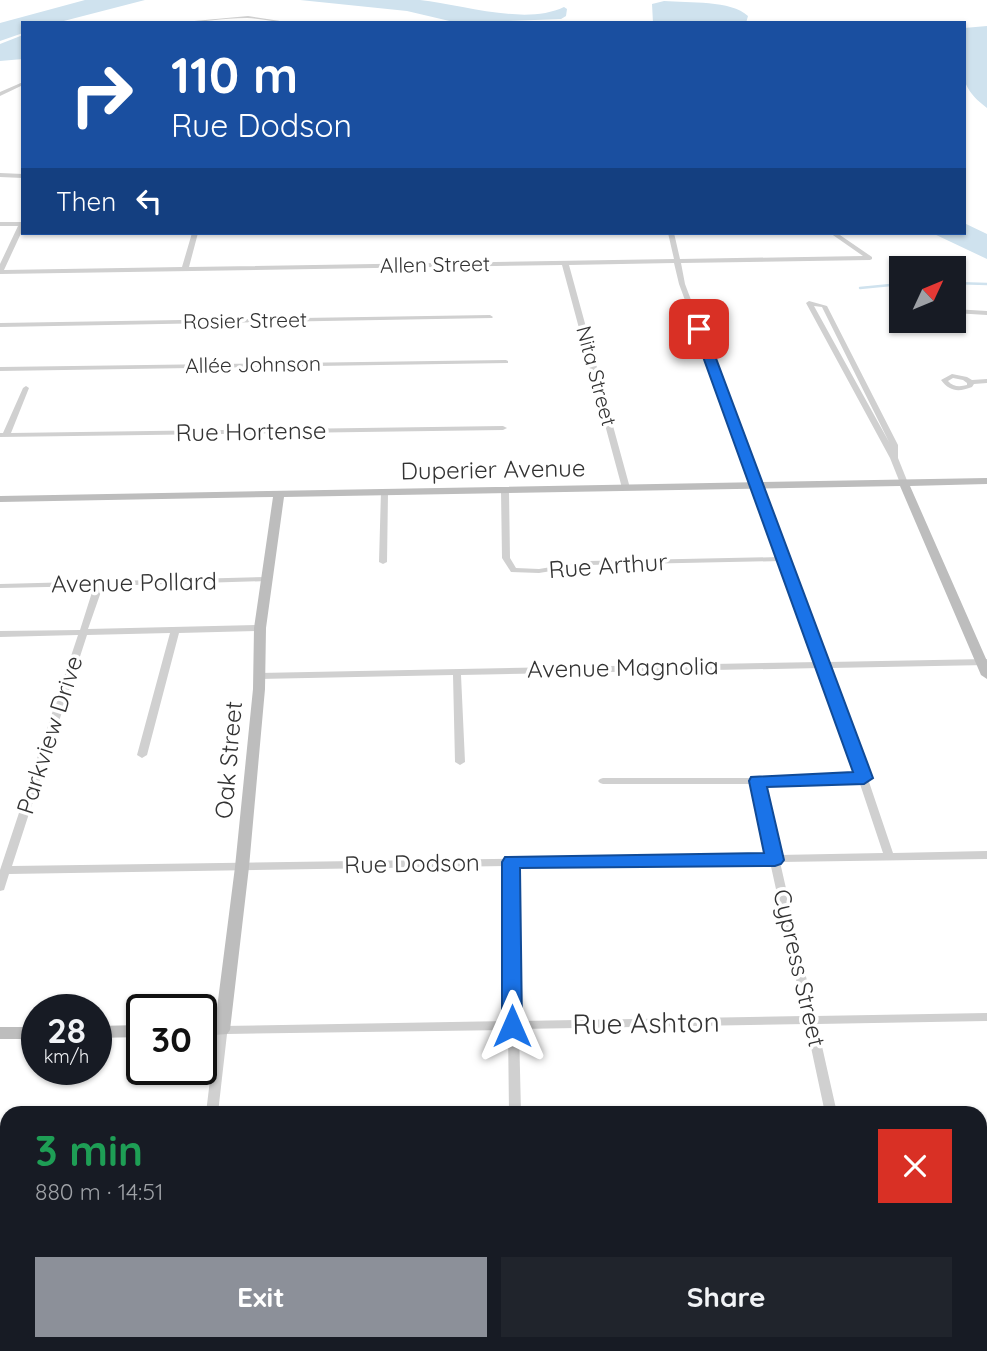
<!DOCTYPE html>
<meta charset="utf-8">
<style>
body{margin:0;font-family:Quicksand,sans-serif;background:#20242c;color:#f1f3f6;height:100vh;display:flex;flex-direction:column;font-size:26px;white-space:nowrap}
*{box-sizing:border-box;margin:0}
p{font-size:23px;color:#9ea1a6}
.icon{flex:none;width:38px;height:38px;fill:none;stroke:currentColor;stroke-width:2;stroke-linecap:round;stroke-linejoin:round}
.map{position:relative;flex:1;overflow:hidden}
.drawer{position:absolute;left:0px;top:1106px;width:987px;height:245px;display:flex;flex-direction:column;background:#171b24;border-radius:21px 21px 0 0;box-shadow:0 2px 5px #0004}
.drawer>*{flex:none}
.hud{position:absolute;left:21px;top:21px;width:945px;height:214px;border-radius:0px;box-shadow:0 2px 5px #0004;background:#1a4fa0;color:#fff;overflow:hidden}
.needle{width:46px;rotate:46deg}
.tools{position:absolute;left:889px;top:256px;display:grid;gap:14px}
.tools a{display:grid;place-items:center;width:77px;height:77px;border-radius:0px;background:#171b24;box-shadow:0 2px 5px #0004;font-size:35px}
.speed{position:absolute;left:21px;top:994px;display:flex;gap:14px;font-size:35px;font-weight:700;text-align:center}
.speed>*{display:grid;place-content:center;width:91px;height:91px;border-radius:50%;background:#171b24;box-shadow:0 2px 5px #0004;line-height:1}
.speed small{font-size:18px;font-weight:400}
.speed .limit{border:4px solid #111;border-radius:10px;background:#fff;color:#111}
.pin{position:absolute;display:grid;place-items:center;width:60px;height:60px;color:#fff;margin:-30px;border-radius:14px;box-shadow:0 4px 10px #0006}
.me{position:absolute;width:77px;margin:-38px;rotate:0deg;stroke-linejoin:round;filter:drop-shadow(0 0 5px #0008)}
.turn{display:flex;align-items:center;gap:24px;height:147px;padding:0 35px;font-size:32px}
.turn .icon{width:91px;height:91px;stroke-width:2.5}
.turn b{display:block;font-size:49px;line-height:60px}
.then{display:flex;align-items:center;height:66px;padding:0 35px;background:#0003;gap:14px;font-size:26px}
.round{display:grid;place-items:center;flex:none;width:74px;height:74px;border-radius:0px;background:#20242c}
.summary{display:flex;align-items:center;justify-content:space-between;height:119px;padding:0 35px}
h1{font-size:42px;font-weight:700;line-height:52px;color:#1e9e55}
.primary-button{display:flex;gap:14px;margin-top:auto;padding:14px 35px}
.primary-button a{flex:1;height:80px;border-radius:0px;background:#8c9099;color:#fff;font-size:28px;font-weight:700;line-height:80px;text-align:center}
.primary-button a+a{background:#20242c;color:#f1f3f6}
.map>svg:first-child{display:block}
.water{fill:#cfe2ee}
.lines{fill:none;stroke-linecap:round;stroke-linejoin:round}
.stream{stroke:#cfe2ee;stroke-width:2.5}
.street{fill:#d0d0d0;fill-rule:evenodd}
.secondary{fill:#bdbdbd;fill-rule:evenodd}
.route{fill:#1a73e8;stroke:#114b97;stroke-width:2}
.labels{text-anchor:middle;stroke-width:7;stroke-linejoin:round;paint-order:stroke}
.far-street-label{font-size:21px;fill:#333;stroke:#fff}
.street-label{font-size:24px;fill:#333;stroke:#fff}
.near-street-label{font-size:28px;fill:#333;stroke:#fff}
</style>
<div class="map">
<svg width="987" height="1351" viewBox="0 0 987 1351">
<rect width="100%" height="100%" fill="#fff"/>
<path class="water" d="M85,0H145L56,23H23V33L0,41V23Z
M300,0C340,0 381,0 420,0C461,4 525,26 564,7L567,9L566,16L561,19L458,23L407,11Z
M664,1C689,3 731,0 748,16L746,23H653L652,4Z
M987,26V108C954,84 964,66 964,28Z
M23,35V59L0,61V44Z
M964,223L987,234V259L932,233H964Z"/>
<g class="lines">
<path class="stream" d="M954,283L987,284
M860,288L901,284"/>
<path class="street" d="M248,16L293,23C278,23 263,19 247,18C223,18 198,23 173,23Z
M23,82V85L0,96V92Z
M0,173L23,174V178L0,177Z
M0,222H23V229L4,270L182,267L192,233H198L189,267L674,259L668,233H674L680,259L863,256L830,233H837L872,257V259L870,260L681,263L685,284L828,662L987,659V665L830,668L866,775L869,778L868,779L893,853L987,851V859L780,862L815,1016L987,1013V1021L817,1024L837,1113H825L806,1024L519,1029L521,1113H509L508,1030L227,1034L218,1113H206L216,1030L218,1027L222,1026L508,1021L506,866L9,874L4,890L0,891V870L78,635L0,637V631L80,630L94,586L0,588V584L268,577L272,579L268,581L103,586L88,629L260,625L264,628L260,631L179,633L147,755L142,758L137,755L170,633L87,635L12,866L768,855L753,784H603L600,783L598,781L600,779L603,778H757L857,775L821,668L461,675L465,762L460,765L455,762L453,675L259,679L255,676L259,673L819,662L782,561L588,565L539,573L511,572L502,558L501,491L505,489L509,491L510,558L516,568L539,569L588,561L780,557L679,284L674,263L569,265L630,488L626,490L622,488L562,265L0,274V264L18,226H0ZM859,781L883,853L778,855L762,784ZM770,862L804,1016L519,1021L516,866Z
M809,301L827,306L898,445V458L908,483L907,485H904L900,483L890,458L806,303ZM814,306L822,307L889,442Z
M954,309L987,311V315L954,313Z
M490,315L493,317L492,318L0,327V323Z
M506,360L508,361V363L0,371V367Z
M952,374L967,377L972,380L987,379V383L974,384L972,387C959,392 950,392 941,380ZM953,378L963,380L967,383V385C960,387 953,387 948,381Z
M26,386L29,388L11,433L503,426L507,428L503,430L0,437V433H3L23,388Z
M381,491H387L388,493L387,562L383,564L379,562Z
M980,1218H987V1228H980Z
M7,1238V1250L0,1251V1239Z
M178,1344H190V1351H176Z
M518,1344H530L531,1351H517Z
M875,1344H887L889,1351H875Z"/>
<path class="secondary" d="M987,478V484L910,486L987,661V679L981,675L900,486L284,497L266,628L265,689L249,867L230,1030L227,1034L201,1036V1024H215L235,867L253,689L254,628L273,497L0,502V496Z
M142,1025V1037L96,1038V1026Z
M0,1027H37V1039H0Z"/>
</g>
<path class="route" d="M699,326L705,329L873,778L864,784L767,787L784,860L781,864L775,866L520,868L522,1026L519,1032L512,1034L505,1032L502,1026V862L505,857L764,853L749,781L751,777L853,772L693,329Z"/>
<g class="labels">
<g class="far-street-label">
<text transform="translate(435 265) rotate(-1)" y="7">Allen Street</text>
<text transform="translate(245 321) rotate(-1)" y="7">Rosier Street</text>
<text transform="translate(253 365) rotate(-1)" y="7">Allée Johnson</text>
<text transform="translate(596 376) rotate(75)" y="7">Nita Street</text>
</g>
<g class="street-label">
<text transform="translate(251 432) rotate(-1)" y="8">Rue Hortense</text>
<text transform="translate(493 470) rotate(-1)" y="8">Duperier Avenue</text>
<text transform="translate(608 566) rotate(-4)" y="8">Rue Arthur</text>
<text transform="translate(134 583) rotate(-1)" y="8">Avenue Pollard</text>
<text transform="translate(623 668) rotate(-1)" y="8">Avenue Magnolia</text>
<text transform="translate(50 735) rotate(-72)" y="8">Parkview Drive</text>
<text transform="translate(229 760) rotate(-85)" y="8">Oak Street</text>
<text transform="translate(412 864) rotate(-1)" y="8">Rue Dodson</text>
<text transform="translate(799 968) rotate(77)" y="8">Cypress Street</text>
</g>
<g class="near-street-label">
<text transform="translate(646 1023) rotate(-1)" y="10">Rue Ashton</text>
</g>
</g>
</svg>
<div class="tools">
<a><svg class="needle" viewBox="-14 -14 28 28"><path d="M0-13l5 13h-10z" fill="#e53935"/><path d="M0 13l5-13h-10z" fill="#9ea1a6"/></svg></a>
</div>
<div class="speed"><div>28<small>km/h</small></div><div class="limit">30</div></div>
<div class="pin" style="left:699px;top:329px;background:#d93025"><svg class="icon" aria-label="arrive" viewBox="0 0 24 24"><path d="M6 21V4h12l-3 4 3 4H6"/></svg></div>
<svg class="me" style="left:512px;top:1026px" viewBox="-20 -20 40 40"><path d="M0-17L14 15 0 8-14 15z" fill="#1a73e8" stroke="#fff" stroke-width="4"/></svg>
<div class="hud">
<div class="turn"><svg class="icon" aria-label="right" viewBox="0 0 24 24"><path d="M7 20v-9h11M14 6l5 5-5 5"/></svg><div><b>110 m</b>Rue Dodson</div></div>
<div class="then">Then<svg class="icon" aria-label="left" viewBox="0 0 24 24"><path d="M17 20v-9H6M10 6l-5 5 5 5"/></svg></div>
</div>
<section class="drawer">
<div class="summary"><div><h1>3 min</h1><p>880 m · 14:51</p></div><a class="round" style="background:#d93025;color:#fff"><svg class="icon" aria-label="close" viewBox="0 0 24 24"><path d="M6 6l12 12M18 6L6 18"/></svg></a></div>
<div class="primary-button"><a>Exit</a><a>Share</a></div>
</section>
</div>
